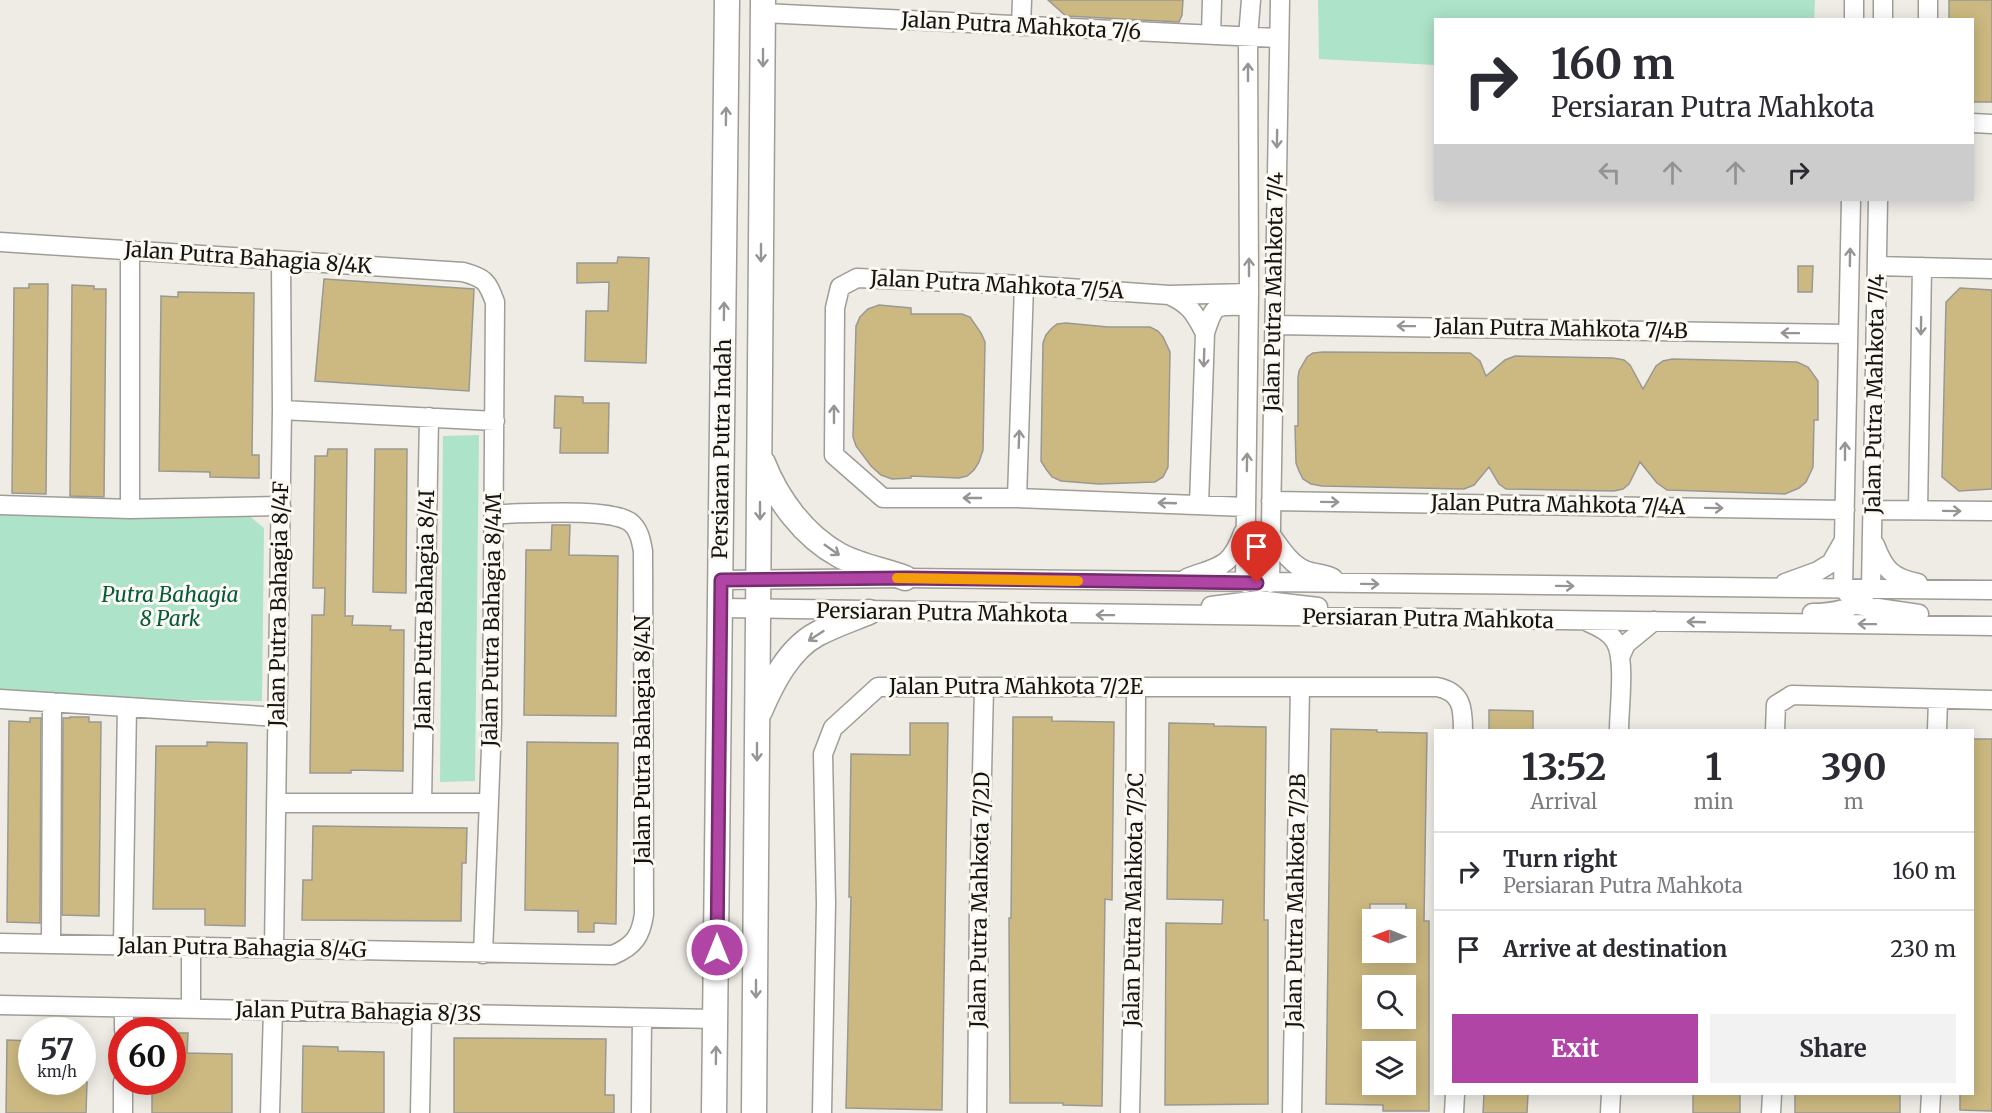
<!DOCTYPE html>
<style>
body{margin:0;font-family:Merriweather,serif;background:#f2f2f3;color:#2b2b33;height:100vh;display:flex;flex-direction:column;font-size:22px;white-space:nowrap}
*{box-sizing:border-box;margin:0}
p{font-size:20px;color:#7c7c81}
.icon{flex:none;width:33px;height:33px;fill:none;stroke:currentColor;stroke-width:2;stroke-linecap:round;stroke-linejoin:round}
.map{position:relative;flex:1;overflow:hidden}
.details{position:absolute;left:1434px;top:729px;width:540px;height:366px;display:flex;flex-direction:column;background:#fff;border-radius:0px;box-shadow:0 3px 15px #0003}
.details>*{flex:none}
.banner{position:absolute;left:1434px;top:18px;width:540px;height:183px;border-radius:0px;box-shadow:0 3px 15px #0003;background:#fff;color:#2b2b33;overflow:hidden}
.needle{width:39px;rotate:271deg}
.controls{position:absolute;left:1362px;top:909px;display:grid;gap:12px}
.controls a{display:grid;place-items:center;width:54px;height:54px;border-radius:0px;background:#fff;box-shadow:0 3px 15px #0003;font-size:30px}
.speed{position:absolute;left:18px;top:1017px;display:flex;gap:12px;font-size:30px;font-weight:700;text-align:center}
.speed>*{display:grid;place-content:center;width:78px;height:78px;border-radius:50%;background:#fff;box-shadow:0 3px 15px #0003;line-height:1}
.speed small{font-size:15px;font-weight:400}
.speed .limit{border:9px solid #d22;background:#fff;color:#111}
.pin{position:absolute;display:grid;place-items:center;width:51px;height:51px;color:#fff;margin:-62px -26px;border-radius:50% 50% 50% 0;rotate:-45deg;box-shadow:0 0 6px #0007}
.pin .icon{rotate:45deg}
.me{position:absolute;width:66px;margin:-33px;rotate:0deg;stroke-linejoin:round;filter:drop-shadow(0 0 4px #0008)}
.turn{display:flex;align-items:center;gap:21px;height:126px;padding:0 18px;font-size:27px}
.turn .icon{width:78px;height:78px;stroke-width:2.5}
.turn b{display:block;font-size:42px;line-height:51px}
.lanes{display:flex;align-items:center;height:57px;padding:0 18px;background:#0003;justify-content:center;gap:30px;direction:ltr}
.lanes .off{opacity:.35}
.eta{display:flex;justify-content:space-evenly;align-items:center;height:102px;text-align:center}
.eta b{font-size:36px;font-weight:700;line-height:42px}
.primary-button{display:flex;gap:12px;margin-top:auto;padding:12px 18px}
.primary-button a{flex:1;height:69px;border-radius:0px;background:#b145a5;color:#fff;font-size:24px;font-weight:700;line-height:69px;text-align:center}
.primary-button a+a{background:#f2f2f3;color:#2b2b33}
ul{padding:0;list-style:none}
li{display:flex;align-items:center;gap:18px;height:78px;padding:0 18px;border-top:2px solid #e1e1e2}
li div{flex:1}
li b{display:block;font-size:22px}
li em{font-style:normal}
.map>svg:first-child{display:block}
.green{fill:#ade3c9}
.building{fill:#ccb981;stroke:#9a9892;stroke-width:1.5;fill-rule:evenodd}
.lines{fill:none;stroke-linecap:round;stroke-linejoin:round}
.minor-casing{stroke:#9f9d96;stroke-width:21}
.major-casing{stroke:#9f9d96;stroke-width:27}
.minor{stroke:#fff;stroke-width:18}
.major{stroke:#fff;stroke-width:24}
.oneway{stroke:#969594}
.route-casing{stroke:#732d6b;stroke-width:15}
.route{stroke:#b145a5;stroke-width:10}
.slow{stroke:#f59e0b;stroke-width:10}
.labels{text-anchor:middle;stroke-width:6;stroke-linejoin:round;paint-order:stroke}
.street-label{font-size:21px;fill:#151412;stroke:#fbf9f2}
.park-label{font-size:21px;font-style:italic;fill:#05593e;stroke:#fbf9f2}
</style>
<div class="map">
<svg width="1992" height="1113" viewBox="0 0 1992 1113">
<rect width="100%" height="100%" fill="#eeece5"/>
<path class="green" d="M1318,0H1815L1814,20H1436L1435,65L1319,59Z
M479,435L475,781L440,782L443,436Z
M0,515H248L264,528L262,701L0,697Z"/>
<path class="building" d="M1048,0H1183L1182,15L1179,22L1066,16Z
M1949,0H1992V102H1972V20H1949Z
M618,257L649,258L646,363L585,361L586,311H608L609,282L577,283V263H617Z
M1798,266H1813L1812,292H1798Z
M324,279L474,289L469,391L315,381Z
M29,284H48L46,494L12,493L14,288H29Z
M72,285L94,286V289H106L104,497L70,496Z
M1960,288L1992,290V489L1959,491L1942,477L1946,302Z
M178,292L254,293L252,455H259V478L210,477V472L159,471L161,296L178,297Z
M879,305L911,308V314H962L970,317L981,333L985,342L983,450L979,462L974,470L967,476L959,478L911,476V478L892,479L881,475L871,466L856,446L853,437L856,326L860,317L868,309Z
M1066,323L1108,327H1150L1158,331L1163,337L1170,352L1168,467L1163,477L1155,482L1099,484L1061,481L1052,477L1046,469L1041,461L1043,343L1046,335L1051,329L1057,324Z
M1323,352L1470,353L1480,361L1486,376L1505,360L1515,356L1613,358L1624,360L1630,365L1643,389L1656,366L1663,361L1672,359L1797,362L1808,367L1818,381V420H1814L1813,467L1806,482L1799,488L1785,494L1667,490L1657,483L1640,462L1629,484L1623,489L1614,491L1506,489L1499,484L1489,467L1474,485L1464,489L1322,486L1311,484L1303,479L1299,471L1296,463L1295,426H1298V378L1299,371L1307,357L1313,353Z
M555,396L583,397V403H609L608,453H560L561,428H554Z
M328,449H347L345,616H353L352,625L391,626L390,630H404L403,771L351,770V773H310L312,615H324L325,588H313L315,456H327Z
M375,449H407L406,593L373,592Z
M552,525H570L569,555L618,556L616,716L524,715L526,550H551Z
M1489,710L1533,711V730H1489Z
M70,717H89V722H101L99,916L62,915L63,718H70Z
M1013,717H1052V721L1114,722L1112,900L1105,899L1102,1106L1063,1105V1103H1010L1009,918H1011Z
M30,718H41L40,923L7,922L9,721L30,722Z
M910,723H948L942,1110L846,1108L851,897H849L851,754L910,755Z
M1169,723L1214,724V726L1266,727L1264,920H1268V1104L1165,1105L1166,923L1222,924L1223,900L1167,899Z
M1331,729L1377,730V732L1427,733L1424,921H1429V1111H1383V1105L1326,1104ZM1370,904H1406V952H1369ZM1368,986H1406V1018H1368ZM1368,1052H1406V1084H1367Z
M1972,739H1992V1111L1960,1110V1094H1972Z
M207,742L247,743L245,926L205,925V909H153L156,746H207Z
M527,742L618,743L616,924L594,923V932H578V911L525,910Z
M313,826L467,828L466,863H462L461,921L302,920L303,880H312Z
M172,1033H188L187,1053L232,1054V1113H152V1082H172Z
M454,1038L606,1039L605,1095H614V1113H454Z
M7,1040L32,1041V1082H87L86,1113H6Z
M303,1046L338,1047V1051L384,1052V1113H302Z
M1484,1094H1528L1527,1113H1483Z
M1693,1094H1740V1113H1693Z
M1795,1094H1900V1113H1795Z"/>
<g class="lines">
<defs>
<path id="minor" d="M1854,0V20
M1883,0V20
M763,13L1279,38
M1928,20V0
M1021,26L1022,0
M1211,35L1212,0
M1972,123L1992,124
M0,242L463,272C485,278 487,281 495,302L492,723L483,954
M130,249V509L281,506
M1877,266L1992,269
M1169,295C1190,304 1195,314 1205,333L1199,504
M1274,325L1848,334
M1205,333C1214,305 1214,305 1244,306
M282,410L495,421
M1017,498L1024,285
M1271,501L1845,510
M0,505L130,509
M1246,507L1017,498H883L834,455L835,308L840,287L857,278L1024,285L1169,295L1249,293
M1872,510L1992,511
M1918,510L1922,267
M1271,535C1280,547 1290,564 1305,570C1314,574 1324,573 1333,578
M1875,545C1884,569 1892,578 1918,583
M1187,578C1218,566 1230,569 1243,533
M721,580L905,578L1992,590
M1245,583L1249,293L1248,37L1251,0
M1270,583L1280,0
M1785,583L1818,571L1831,563L1843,542
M1843,588L1851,200
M1843,588L1857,605L1919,614
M1871,589L1878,200
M1211,606L1259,600L1318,607
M720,608L1992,626
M1812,613C1830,613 1851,611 1864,597
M1588,622C1598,627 1609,631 1615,641C1626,658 1619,709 1619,730
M1621,655L1626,644L1654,621
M0,699L127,707
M1775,730L1776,705L1792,695L1992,700
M1937,730L1938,700
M422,802L429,417
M276,803H488
M0,943L613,955C634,946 641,936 644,914L643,551C641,540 639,529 630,522C608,507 524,514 494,514
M51,944L52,702
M123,945L127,707L277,717
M274,948L282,410L281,261
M0,1005L716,1019
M191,1009V948
M124,1030V1008
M123,1113V1082
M270,1113L273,1011
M420,1113L422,1014
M641,1113L642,1018
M822,1113L826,903L823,754L833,728L878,687H1437C1462,692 1463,708 1463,730
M977,1113L979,904L984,688
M1130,1113L1135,906L1136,687
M1292,1113L1300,688
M1454,1113L1455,1094
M1610,1113L1611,1094
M1771,1113L1772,1094
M1930,1113L1931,1094"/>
<path id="major" d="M763,463C777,499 804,536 839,555C859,566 884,570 905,578
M760,711C772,683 789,649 817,634C834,625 852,619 869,612
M714,1113L727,0
M754,1113L763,0"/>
</defs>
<use href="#minor" class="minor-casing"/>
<use href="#major" class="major-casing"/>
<use href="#minor" class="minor"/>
<use href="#major" class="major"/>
</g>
<defs><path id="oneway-shaft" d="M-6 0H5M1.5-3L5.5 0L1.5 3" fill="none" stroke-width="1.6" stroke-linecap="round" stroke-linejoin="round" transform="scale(1.5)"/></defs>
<g class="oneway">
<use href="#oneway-shaft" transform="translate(763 58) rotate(90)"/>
<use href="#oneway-shaft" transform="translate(1248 72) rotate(-90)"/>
<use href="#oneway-shaft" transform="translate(726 116) rotate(-89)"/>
<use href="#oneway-shaft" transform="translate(1277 139) rotate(91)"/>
<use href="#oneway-shaft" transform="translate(761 253) rotate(90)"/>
<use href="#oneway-shaft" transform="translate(1850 257) rotate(-89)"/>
<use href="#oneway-shaft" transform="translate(1249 267) rotate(-90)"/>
<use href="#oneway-shaft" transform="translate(724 311) rotate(-89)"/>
<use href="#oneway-shaft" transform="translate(1406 326) rotate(-179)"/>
<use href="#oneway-shaft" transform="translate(1921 326) rotate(91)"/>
<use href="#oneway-shaft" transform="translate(1790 333) rotate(-179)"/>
<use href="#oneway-shaft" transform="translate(1204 358) rotate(92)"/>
<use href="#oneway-shaft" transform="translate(834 414) rotate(-90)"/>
<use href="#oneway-shaft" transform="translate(1019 439) rotate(-88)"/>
<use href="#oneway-shaft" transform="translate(1845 451) rotate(-90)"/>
<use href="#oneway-shaft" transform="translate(1247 462) rotate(-89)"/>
<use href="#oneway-shaft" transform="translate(972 498) rotate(180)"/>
<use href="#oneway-shaft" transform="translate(1330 502) rotate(1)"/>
<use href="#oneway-shaft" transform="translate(1167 503) rotate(-178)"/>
<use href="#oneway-shaft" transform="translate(1714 508) rotate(1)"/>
<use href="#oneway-shaft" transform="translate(760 511) rotate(90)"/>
<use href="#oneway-shaft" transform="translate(1952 511) rotate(1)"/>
<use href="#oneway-shaft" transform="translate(832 550) rotate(35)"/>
<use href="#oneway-shaft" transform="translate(1370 584) rotate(1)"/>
<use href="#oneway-shaft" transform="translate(1565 586) rotate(1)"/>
<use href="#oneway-shaft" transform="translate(1105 615) rotate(-179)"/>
<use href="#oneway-shaft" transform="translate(1696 622) rotate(-178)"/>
<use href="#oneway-shaft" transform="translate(1867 624) rotate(-179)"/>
<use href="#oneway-shaft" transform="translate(816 636) rotate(147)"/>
<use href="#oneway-shaft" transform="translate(757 752) rotate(90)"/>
<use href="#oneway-shaft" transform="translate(756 989) rotate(90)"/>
<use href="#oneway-shaft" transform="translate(716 1055) rotate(-89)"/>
</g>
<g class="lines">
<defs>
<path id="route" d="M717,950L721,580L905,578L1257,583"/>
</defs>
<use href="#route" class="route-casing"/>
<use href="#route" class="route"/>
<path class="slow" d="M897,578L1078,581"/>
</g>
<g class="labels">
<g class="street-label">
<text transform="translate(1021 26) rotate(3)" y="7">Jalan Putra Mahkota 7/6</text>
<text transform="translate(248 258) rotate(4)" y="7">Jalan Putra Bahagia 8/4K</text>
<text transform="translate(997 285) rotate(3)" y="7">Jalan Putra Mahkota 7/5A</text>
<text transform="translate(1274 292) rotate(-89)" y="7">Jalan Putra Mahkota 7/4</text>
<text transform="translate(1561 329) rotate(1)" y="7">Jalan Putra Mahkota 7/4B</text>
<text transform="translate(1875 394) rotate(-89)" y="7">Jalan Putra Mahkota 7/4</text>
<text transform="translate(722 449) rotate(-89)" y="7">Persiaran Putra Indah</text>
<text transform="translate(1558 505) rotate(1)" y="7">Jalan Putra Mahkota 7/4A</text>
<text transform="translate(279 604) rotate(-89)" y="7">Jalan Putra Bahagia 8/4F</text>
<text transform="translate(425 610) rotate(-89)" y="7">Jalan Putra Bahagia 8/4I</text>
<text transform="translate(942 613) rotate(1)" y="7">Persiaran Putra Mahkota</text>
<text transform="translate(1428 619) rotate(1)" y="7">Persiaran Putra Mahkota</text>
<text transform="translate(492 620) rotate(-89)" y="7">Jalan Putra Bahagia 8/4M</text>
<text x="1016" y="694">Jalan Putra Mahkota 7/2E</text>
<text transform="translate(643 740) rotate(-90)" y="7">Jalan Putra Bahagia 8/4N</text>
<text transform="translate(980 900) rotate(-89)" y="7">Jalan Putra Mahkota 7/2D</text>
<text transform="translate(1134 900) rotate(-89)" y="7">Jalan Putra Mahkota 7/2C</text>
<text transform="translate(1296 901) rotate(-89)" y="7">Jalan Putra Mahkota 7/2B</text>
<text transform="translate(242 948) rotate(1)" y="7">Jalan Putra Bahagia 8/4G</text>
<text transform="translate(358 1012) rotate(1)" y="7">Jalan Putra Bahagia 8/3S</text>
</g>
<g class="park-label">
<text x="170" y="602">Putra Bahagia<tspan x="170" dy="24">8 Park</tspan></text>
</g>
</g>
</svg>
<div class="controls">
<a><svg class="needle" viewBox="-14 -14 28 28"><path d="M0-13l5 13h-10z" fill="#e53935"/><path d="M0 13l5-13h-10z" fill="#7c7c81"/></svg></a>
<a><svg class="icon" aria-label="search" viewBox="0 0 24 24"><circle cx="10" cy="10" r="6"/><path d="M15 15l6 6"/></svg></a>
<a><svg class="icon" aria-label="layers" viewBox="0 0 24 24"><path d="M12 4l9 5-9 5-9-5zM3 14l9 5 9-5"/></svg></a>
</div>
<div class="speed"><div>57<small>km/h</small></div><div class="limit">60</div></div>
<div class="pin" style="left:1257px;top:583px;background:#d93025"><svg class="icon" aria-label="arrive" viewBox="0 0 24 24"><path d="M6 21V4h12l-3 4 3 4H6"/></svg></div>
<svg class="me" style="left:717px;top:950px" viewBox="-20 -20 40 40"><circle r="17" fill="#b145a5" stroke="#fff" stroke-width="3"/><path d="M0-11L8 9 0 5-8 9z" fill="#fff"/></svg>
<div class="banner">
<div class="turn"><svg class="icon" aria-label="right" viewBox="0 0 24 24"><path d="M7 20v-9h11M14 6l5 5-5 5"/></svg><div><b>160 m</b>Persiaran Putra Mahkota</div></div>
<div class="lanes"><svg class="icon off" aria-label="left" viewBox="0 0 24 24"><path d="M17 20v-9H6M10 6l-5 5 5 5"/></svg><svg class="icon off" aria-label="ahead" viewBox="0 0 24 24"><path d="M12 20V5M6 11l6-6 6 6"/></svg><svg class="icon off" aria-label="ahead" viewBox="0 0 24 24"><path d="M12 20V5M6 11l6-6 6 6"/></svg><svg class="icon" aria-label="right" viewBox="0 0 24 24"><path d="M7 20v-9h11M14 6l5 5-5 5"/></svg></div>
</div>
<section class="details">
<div class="eta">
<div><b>13:52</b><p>Arrival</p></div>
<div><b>1</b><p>min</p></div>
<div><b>390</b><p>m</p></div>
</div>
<ul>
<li><svg class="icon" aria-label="right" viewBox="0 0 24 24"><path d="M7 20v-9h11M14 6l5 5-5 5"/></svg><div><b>Turn right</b><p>Persiaran Putra Mahkota</p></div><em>160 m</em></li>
<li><svg class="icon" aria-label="arrive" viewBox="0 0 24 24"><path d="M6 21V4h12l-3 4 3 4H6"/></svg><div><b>Arrive at destination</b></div><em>230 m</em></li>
</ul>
<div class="primary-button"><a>Exit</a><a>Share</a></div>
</section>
</div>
